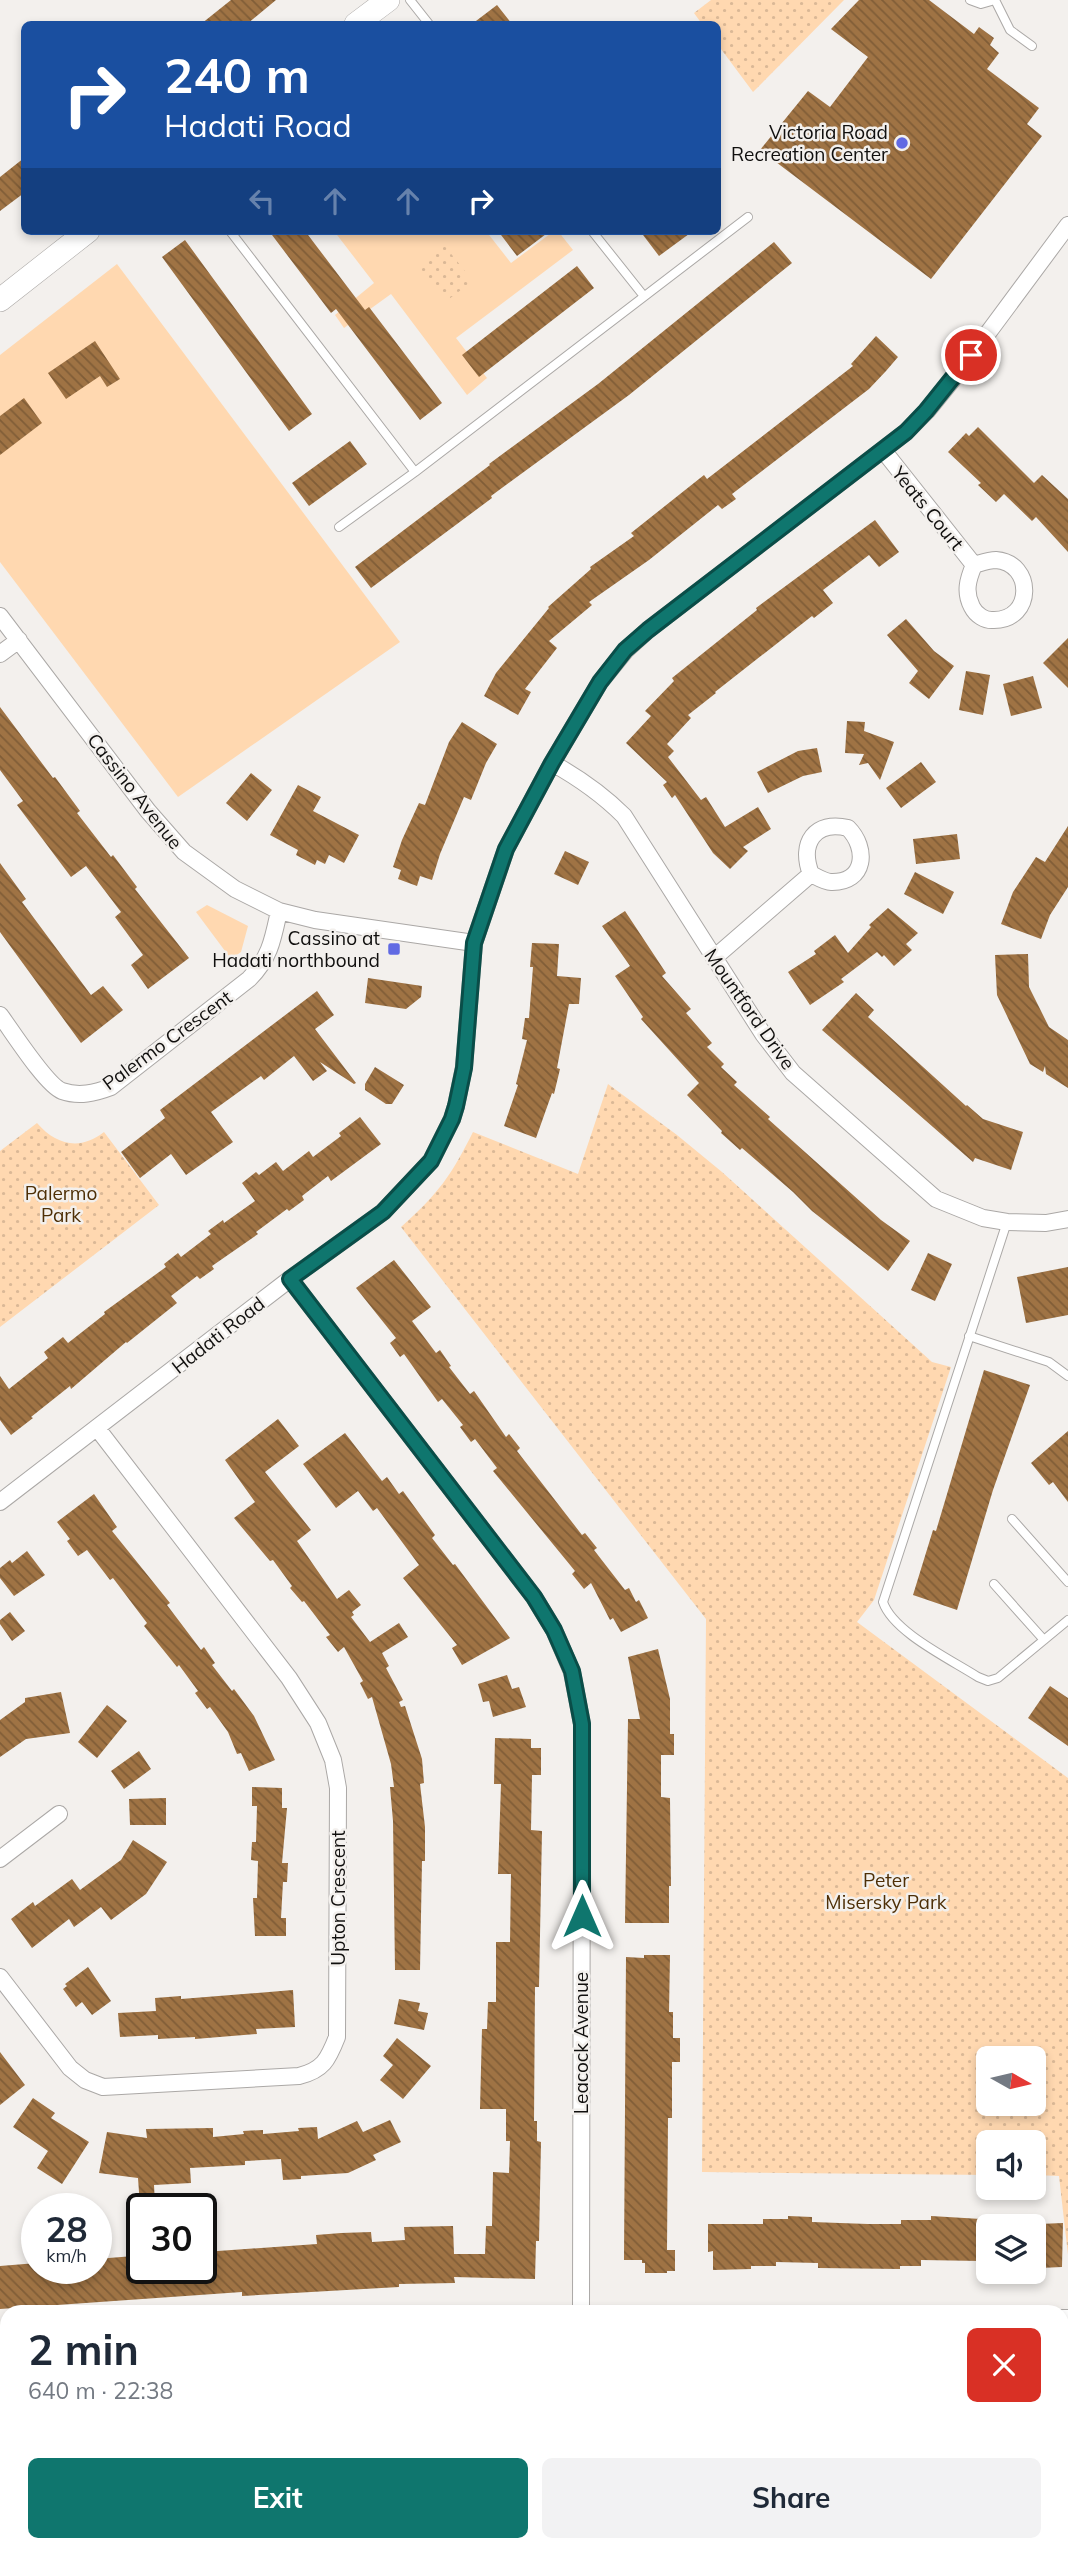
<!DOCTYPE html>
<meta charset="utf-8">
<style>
body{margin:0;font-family:Mulish,sans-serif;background:#f2f2f3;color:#1f2937;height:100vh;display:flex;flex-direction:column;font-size:26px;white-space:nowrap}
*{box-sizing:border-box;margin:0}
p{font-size:23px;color:#747a83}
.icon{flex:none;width:38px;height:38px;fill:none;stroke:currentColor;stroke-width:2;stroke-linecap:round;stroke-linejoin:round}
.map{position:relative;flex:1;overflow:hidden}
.drawer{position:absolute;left:0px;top:2305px;width:1069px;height:247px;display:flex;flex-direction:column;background:#fff;border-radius:21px 21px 0 0;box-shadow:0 4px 10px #0003}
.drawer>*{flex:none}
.top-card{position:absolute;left:21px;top:21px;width:700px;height:214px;border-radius:10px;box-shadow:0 4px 10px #0003;background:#1a4fa0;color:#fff;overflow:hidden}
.needle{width:46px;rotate:98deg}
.buttons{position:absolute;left:976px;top:2046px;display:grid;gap:14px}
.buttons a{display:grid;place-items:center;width:70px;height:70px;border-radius:10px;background:#fff;box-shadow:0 4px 10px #0003;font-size:35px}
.speed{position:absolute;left:21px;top:2193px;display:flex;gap:14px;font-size:35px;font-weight:700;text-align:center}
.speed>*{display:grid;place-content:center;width:91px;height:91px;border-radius:50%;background:#fff;box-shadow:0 4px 10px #0003;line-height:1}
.speed small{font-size:18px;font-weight:400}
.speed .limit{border:4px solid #111;border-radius:10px;background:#fff;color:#111}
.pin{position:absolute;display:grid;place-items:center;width:60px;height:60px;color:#fff;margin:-30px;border:4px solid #fff;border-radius:50%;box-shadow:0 2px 7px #0007}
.me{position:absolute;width:77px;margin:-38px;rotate:0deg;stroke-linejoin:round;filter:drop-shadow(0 0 5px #0008)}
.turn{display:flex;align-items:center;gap:24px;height:147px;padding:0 28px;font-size:32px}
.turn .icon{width:91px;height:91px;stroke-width:2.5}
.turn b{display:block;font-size:49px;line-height:60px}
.lanes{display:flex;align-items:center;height:66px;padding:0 28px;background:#0003;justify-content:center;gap:35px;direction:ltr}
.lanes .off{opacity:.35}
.round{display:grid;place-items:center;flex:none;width:74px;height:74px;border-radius:10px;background:#f2f2f3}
.head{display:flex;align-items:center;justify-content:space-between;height:119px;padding:0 28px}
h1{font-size:42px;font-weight:700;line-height:52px}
.cta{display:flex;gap:14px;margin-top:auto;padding:14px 28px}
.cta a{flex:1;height:80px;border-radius:10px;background:#0f766e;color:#fff;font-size:28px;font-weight:700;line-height:80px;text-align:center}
.cta a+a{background:#f2f2f3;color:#1f2937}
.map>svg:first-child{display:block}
.green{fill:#ffd8b0}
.forest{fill:url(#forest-crowns)}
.park{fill:url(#park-dots);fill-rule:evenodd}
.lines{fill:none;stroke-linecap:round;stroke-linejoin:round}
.stream{stroke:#cb9c6c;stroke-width:6}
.building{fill:url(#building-back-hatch)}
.lane-casing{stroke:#aba8a6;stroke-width:10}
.street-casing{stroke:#aba8a6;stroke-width:18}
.secondary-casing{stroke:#aba8a6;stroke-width:24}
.lane{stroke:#fff;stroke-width:8}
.street{stroke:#fff;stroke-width:16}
.secondary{stroke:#fff;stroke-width:23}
.route-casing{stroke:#0a4d48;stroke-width:18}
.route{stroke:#0f766e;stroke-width:12}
.poi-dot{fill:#616ae3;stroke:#f3f0ed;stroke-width:2.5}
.labels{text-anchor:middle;stroke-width:5;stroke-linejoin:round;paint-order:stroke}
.poi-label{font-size:19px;fill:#100f0e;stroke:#f3f0ed;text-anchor:end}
.street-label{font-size:19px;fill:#100f0e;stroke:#f3f0ed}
.park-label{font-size:19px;fill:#4e2f06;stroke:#f3f0ed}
</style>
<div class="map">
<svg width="1068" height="2550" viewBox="0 0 1068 2550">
<defs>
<pattern id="forest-crowns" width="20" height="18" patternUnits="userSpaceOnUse" patternTransform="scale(1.75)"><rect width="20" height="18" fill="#ffd8b0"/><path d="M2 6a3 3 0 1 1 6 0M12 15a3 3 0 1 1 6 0" fill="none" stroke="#dab896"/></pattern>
<pattern id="park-dots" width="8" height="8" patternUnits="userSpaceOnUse" patternTransform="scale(1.75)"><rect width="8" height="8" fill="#ffd8b0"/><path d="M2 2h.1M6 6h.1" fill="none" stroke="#dab896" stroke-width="1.8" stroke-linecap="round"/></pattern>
<pattern id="building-back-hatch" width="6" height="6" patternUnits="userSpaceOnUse" patternTransform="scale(1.75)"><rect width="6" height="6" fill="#9f7344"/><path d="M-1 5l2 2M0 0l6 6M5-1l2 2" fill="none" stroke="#805d37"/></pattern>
</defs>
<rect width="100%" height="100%" fill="#f3f0ed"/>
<path class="green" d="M334,231H486L511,263L554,231H558L573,250L456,338L487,378L467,395L391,294L344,328L335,315L374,283Z
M117,264L400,642L178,797L0,562V355Z
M207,905L248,926L241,952L231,959L196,912Z"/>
<path class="forest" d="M674,2545L678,2550H163L160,2545Z"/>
<path class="park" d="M711,0H844L753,92L718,45V24H702L694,13Z
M444,245L473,281L445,302L417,267Z
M608,1084L677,1135L722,1172L932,1362L951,1367L874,1600L857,1622L1068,1778V2255L1059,2176L1034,2175V2142H989V2175L702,2172L706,1619L401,1227C438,1194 451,1176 473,1132L578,1174ZM1034,2058V2104H989V2058Z
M37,1123C56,1145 80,1151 104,1132L159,1205L0,1327V1151Z"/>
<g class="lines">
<path class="stream" d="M593,2544L603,2550
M226,2550L247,2544"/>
</g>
<path class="building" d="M231,0H276L247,24H201Z
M859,0H929L974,34L979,27L994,38L990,45L999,53L987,69L1039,108L1027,124L1042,136L931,279L760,150L808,91L830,107L868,57L831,29Z
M497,5L512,24H472Z
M24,158V193L0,211V177Z
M269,231H305L365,310L369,307L442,403L420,420L336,309L331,313Z
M498,231H550L517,256Z
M640,231H693L659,256Z
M185,240L312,414L289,431L162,257Z
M774,242L792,263L629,395L491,496L492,498L371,588L355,567L490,465L489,464L598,384Z
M577,266L594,288L479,377L462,355Z
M876,336L898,357L886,371L869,389L732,494L736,499L722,509L718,505L649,560L589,602L592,605L549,641L557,648L525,689L531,692L518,715L484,696L496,673L549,608L548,607L591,569L590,567L634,536L631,533L704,475L707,479L853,366L851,364Z
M95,341L120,379L107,387L100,376L66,399L48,373Z
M24,398L42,423L0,455V416Z
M978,427L1034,483L1042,475L1068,499V552L1036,517L1032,521L1004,494L996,502L978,485L981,483L948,452L966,433L969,436Z
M350,441L367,464L309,506L292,483Z
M875,520L899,552L879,567L869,555L823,590L833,603L814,618L812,616L715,692L716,693L688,715L691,718L667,744L674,751L668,757L701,800L706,797L725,827L758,807L771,829L743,847L748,851L730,869L713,853L675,795L672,798L663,785L667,782L626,743L651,716L645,711L674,681L672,678L757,610L756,608Z
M906,619L934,651L954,666L929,699L909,683L918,671L887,635Z
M1068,638V688L1043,663Z
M966,671L990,675L983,715L959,710Z
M1033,676L1042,708L1011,716L1003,684Z
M0,707L53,778L55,777L80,811L77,813L111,857L113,855L137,887L135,889L189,958L148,989L131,965L143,955L115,917L121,912L86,866L71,877L17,805L23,801L0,770Z
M847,721L865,722L864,731L894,742L880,780L868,763L859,765L864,754L845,753Z
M462,722L497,744L486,763L471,800L464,797L440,854L432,880L420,876L417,886L398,879L401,870L393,867L402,840L419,803L425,805L449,742Z
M817,748L822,772L803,776L768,793L757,772L798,751Z
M921,762L936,782L901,808L886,788Z
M251,773L272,790L247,821L226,803Z
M298,785L321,797L313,811L359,835L344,863L329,855L325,864L317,860L315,865L296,855L298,850L270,835Z
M1068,826V887L1050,915L1041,939L1001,924L1013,892L1036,857L1045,862Z
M957,834L960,859L916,864L913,839Z
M565,851L589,862L578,885L554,874Z
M0,863L26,899L22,902L91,995L103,986L123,1010L81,1043L0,932Z
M915,872L954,892L943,914L904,894Z
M888,908L918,933L906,944L912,950L894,966L884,955L882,957L877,952L841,979L844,982L810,1005L788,972L816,954L814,951L835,935L848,953L871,927L869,925Z
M625,911L666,973L662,976L691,1009L686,1013L712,1043L707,1047L724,1064L721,1067L737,1082L734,1085L770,1117L768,1119L881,1220L910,1241L888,1271L812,1211L793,1192L742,1148L740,1150L721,1133L722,1131L687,1095L699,1083L641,1019L643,1017L615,976L630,966L602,926Z
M532,943L559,944L557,976L581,978L579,1004H569L557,1068L560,1069L554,1094L552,1093L536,1138L504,1126L518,1085L516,1084L527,1040L522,1039L525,1018H529L533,967H530Z
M1028,954L1029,987L1049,1027L1068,1040V1088L1046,1074L1045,1066L1043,1072L1030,1064L997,995L995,955Z
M368,978L422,986L421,997L406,1009L365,1003Z
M317,991L334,1015L315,1029L356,1083L354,1084L320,1062L327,1071L313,1081L294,1056L264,1080L261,1076L211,1112L233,1142L186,1175L171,1154L140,1178L121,1152L165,1118L160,1110Z
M856,993L874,1010L868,1017L966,1106L967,1105L983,1119L1023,1132L1011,1170L975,1158L973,1162L822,1030Z
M375,1067L404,1085L392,1104H386L365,1090V1084Z
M360,1117L381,1144L331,1181L328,1176L302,1196L304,1200L289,1211L287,1209L256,1232L258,1234L212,1266L214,1269L200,1279L197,1276L171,1296L177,1303L127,1343L126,1342L71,1389L70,1386L31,1417L33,1418L11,1435L0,1420V1376L9,1389L48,1358L44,1352L63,1337L68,1343L105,1314L104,1312L166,1267L164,1264L178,1253L181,1257L211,1234L208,1231L223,1220L224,1223L255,1201L242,1183L256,1172L259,1175L276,1162L283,1171L309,1151L313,1157L341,1136L339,1133Z
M928,1253L952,1264L935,1301L911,1290Z
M394,1260L431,1307L412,1321L436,1353L440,1350L451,1366L449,1367L470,1394L474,1391L506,1437L509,1434L520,1448L517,1451L582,1535L585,1533L597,1548L594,1550L625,1590L629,1588L636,1602L639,1600L648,1618L621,1632L613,1618L610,1620L591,1583L584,1589L572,1574L575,1571L493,1471L497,1468L475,1439L471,1442L460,1427L463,1425L442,1399L438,1402L404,1354L400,1357L390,1343L396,1338L356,1288Z
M1068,1267V1315L1026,1323L1017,1277Z
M984,1370L1030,1385L993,1490L957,1610L913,1595L933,1530L936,1531Z
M278,1419L299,1446L265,1472L311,1530L297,1541L337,1599L349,1590L361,1605L352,1612L354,1615L351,1617L370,1642L399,1623L408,1637L382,1653L389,1666L386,1668L403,1700L399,1702L401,1707L405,1706L422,1759L424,1783L420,1784L425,1827V1861H422L420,1970H395L393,1821L390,1787H394L391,1764L372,1697L368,1699L360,1683L363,1681L344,1647L338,1652L326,1637L330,1635L304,1601L302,1602L290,1588L292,1586L273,1560L270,1561L234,1518L255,1502L225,1460Z
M1068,1431V1502L1053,1482L1049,1485L1031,1463Z
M345,1433L382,1481L387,1477L399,1494L403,1491L435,1535L432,1538L453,1565L455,1564L510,1638L462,1665L452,1648L457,1645L403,1578L419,1565L377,1508L373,1511L358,1491L336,1508L303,1464Z
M94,1494L117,1527L112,1531L170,1603L167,1605L201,1650L204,1647L215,1663L212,1665L232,1691L234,1689L254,1716L275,1760L249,1771L241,1753L237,1754L228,1732L210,1707L207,1709L195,1693L198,1691L179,1665L177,1667L144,1626L147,1623L113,1578L110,1580L87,1550L78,1556L67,1541L70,1539L57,1522Z
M27,1551L45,1575L14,1596L0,1578V1568L10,1560L12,1563Z
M10,1612L25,1631L12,1641L0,1624V1620Z
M658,1649L670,1699V1734H674V1755H661V1797L670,1798L671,1886H669V1923H625L628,1719H640L628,1657Z
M507,1675L512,1689L519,1687L526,1707L493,1717L489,1701L483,1702L478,1684Z
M1050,1686L1068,1698V1746L1028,1718Z
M61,1692L70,1733L26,1739L0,1757V1720L25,1702V1698Z
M107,1705L127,1721L97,1758L78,1742Z
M495,1738L531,1739V1748H541V1775H532L531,1830L542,1831L539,1987H535L534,2121H537V2141L541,2142L539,2241H536L535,2279L454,2277L455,2283L399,2284V2287L242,2296V2292L0,2309V2266L37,2263V2268H96V2259L134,2256L135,2268H205L204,2252L317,2244L316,2235L341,2233L371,2232L372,2242L405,2240L404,2227L453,2226L454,2254H485L486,2226H492L493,2172L509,2173L510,2141H506V2109H480L482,2029H487L488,2002H496V1942H510L511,1874H498L501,1784H494Z
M139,1751L151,1769L124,1789L111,1771Z
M252,1787L282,1788V1808H287L282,1863H288L287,1882H283L281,1918H286V1936H255L253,1898H257L258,1861L251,1860L252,1842H256L257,1806H252Z
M166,1798V1825H130L129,1799Z
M133,1840L167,1862L146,1894L111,1920L101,1907L74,1927L69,1919L32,1948L11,1919L33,1902L35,1906L72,1879L80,1890L121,1860Z
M644,1955H670L669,2012H673V2038H680V2062H672V2118H668L667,2250H675V2271H667V2273H645V2263H642V2260H624L626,1957L644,1958Z
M88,1967L111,2001L92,2015L82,2002L76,2007L63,1989L67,1986L65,1984Z
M293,1990L295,2027L256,2029L257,2034L195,2039V2037L158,2039V2035L120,2037L118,2013L156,2011L155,1998L181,1996V1999Z
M399,1999L420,2003L418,2011L428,2013L424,2030L394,2024Z
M397,2038L431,2066L403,2099L380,2080L393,2065L383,2056Z
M0,2052L25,2085L0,2105Z
M33,2098L55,2113L51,2118L89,2142L62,2184L37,2168L48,2151L13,2127Z
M390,2120L401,2142L373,2155L376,2160L348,2173L301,2176V2179L283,2180L281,2159L245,2161V2165L190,2168L191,2183L154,2185L155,2205L140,2206L138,2178L99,2173L107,2132L147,2138L146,2129L213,2128V2137L244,2134L243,2131L263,2130V2134L299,2131L298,2128L317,2127L318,2139L357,2121L363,2132Z
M788,2216L812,2217V2222L868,2224H901V2220H931V2216L981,2219V2261L921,2260V2266H900V2269L818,2268V2263L776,2262V2266H751V2269L713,2270V2251L708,2252V2224H763V2219H788Z
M1063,2223L1062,2267L1040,2268L1039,2224Z"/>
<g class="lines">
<defs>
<path id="lane" d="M410,0L429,24
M970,0L981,4L995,0
M995,0L1010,30L1032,46
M230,231L415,472
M592,231L643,295
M339,527L415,472L748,217
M1007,1222L883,1602C893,1632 950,1659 978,1677L988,1681L998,1678L1068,1620
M969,1336L1049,1362L1068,1376
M1012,1519L1068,1582
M994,1584L1044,1640"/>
<path id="street" d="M883,450L974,565C968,579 964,592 972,607C976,615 985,621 994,620C1034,620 1034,563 996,560C989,560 981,563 974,565
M0,616L148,811L184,852L235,889L279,911L315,920L474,943
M0,654L19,640
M552,763C579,778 602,794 624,816L763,1034L793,1073L936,1199L983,1218L1007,1222L1046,1223L1068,1219
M714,958L811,874C817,877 825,882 831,882C866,883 868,848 848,828C815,820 799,843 811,874
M0,1015C12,1031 46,1085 62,1091C79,1097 95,1093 111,1087L249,979C270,958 273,939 279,911
M290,1279L534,1597L554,1630L572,1672L582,1724L581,2312
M0,1502L290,1279L383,1212L431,1161L452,1119L456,1106L464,1067L474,943L506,849L552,763L600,682L626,650L648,630L906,432L927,411L962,368L1068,225
M0,1859L59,1814
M0,1977L70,2068L85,2080L103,2087L299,2076C323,2070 328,2060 337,2037L338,1788L333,1760L318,1723L289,1678L97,1428
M1062,2318H1068
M0,2361H7
M123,2544L126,2550
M834,2544L842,2550
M884,2550L891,2544"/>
<path id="secondary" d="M356,24L388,0
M0,300L88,231"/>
</defs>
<use href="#lane" class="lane-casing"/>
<use href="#street" class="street-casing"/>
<use href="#secondary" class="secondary-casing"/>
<use href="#lane" class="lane"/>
<use href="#street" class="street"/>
<use href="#secondary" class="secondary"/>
</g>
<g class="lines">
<defs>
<path id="route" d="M582,1916V1724L572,1671L554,1630L534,1597L290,1279L383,1212L431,1161L452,1119L456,1106L464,1068L474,943L506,849L552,763L600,682L625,650L648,630L906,432L926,411L971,355"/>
</defs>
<use href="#route" class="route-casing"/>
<use href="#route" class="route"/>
</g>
<g class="poi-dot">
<circle cx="902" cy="143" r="7"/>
<rect x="387" y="942" width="14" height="14" rx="3.5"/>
</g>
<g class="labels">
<g class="poi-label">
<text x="888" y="139">Victoria Road<tspan x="888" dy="22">Recreation Center</tspan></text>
<text x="380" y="945">Cassino at<tspan x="380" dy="22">Hadati northbound</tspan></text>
</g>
<g class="street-label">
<text transform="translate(928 508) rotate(51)" y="7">Yeats Court</text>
<text transform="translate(135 791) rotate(52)" y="7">Cassino Avenue</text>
<text transform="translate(750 1009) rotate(55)" y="7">Mountford Drive</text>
<text transform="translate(167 1040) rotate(-36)" y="7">Palermo Crescent</text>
<text transform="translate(218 1335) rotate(-38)" y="7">Hadati Road</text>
<text transform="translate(338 1898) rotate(-90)" y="7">Upton Crescent</text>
<text transform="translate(581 2043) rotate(-90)" y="7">Leacock Avenue</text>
</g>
<g class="park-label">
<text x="61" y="1200">Palermo<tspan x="61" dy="22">Park</tspan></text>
<text x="886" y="1887">Peter<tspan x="886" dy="22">Misersky Park</tspan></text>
</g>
</g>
</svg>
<div class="buttons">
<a><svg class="needle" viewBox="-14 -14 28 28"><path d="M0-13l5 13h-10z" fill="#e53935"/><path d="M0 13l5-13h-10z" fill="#747a83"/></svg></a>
<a><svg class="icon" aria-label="sound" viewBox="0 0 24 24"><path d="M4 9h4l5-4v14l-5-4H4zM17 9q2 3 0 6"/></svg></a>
<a><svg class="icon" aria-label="layers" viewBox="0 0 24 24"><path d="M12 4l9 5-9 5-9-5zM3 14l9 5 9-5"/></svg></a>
</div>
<div class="speed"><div>28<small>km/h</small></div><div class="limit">30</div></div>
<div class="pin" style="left:971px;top:355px;background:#d93025"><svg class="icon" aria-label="arrive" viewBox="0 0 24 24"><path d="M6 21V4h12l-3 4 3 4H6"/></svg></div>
<svg class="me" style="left:582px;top:1916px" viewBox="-20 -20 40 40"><path d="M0-17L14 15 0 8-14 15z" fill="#0f766e" stroke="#fff" stroke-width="4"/></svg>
<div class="top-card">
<div class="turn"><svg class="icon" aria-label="right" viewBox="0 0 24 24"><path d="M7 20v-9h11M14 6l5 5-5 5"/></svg><div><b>240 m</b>Hadati Road</div></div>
<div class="lanes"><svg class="icon off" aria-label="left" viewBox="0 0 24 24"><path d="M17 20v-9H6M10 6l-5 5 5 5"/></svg><svg class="icon off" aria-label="ahead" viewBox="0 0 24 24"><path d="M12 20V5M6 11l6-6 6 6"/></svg><svg class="icon off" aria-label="ahead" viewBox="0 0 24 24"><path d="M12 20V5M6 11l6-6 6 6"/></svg><svg class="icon" aria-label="right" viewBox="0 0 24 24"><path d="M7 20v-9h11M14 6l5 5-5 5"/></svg></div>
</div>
<section class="drawer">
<div class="head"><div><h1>2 min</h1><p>640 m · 22:38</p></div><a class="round" style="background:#d93025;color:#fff"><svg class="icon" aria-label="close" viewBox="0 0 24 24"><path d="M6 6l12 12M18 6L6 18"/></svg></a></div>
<div class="cta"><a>Exit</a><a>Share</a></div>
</section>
</div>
